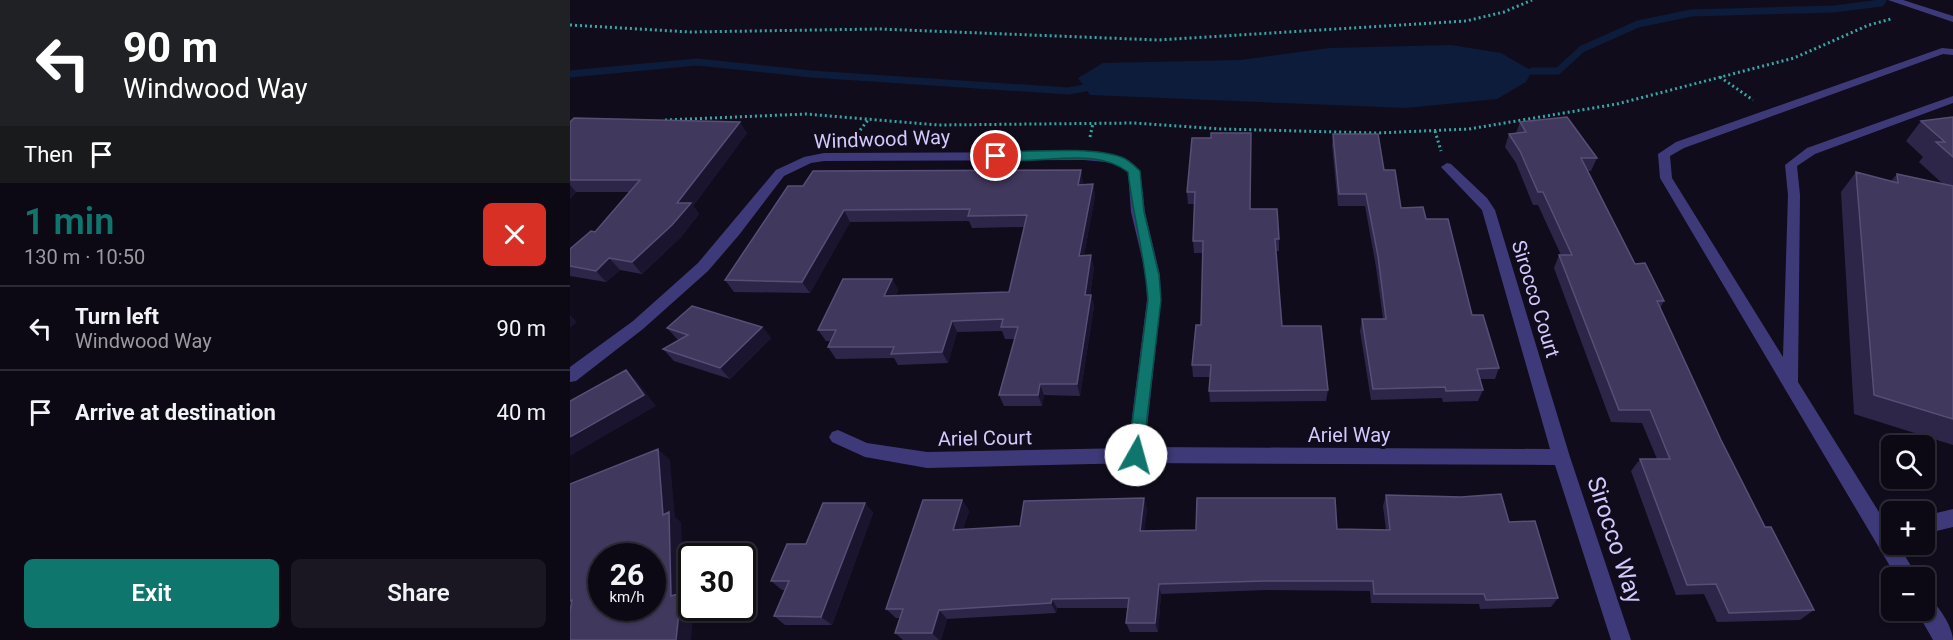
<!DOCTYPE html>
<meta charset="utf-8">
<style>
body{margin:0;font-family:Roboto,sans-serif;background:#1a1722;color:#f1f3f6;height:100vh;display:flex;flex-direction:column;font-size:22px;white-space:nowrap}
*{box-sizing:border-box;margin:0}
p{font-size:20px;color:#9a9aa0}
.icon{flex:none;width:33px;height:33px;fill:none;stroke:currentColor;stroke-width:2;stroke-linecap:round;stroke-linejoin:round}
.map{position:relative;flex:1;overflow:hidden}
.drawer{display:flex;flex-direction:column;background:#0c0915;width:570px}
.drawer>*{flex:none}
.guide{background:#202124;color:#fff;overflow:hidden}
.buttons{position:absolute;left:1311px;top:435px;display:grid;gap:12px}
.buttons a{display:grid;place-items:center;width:54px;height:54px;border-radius:9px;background:#0c0915;box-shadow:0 2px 4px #0004,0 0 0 2px #2c2a34;font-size:30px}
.speed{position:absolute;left:18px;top:543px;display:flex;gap:12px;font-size:30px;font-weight:700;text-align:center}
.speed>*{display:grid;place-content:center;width:78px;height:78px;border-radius:50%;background:#0c0915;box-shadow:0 2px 4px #0004,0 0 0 2px #2c2a34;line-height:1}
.speed small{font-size:15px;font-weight:400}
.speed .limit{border:3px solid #111;border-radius:9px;background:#fff;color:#111}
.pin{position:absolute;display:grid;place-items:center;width:51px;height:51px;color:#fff;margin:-26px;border:3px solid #fff;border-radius:50%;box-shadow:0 2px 6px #0007}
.me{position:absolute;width:66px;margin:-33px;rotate:7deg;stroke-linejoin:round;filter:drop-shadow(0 0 4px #0008)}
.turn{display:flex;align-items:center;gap:21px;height:126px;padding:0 24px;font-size:27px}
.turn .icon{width:78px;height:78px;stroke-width:2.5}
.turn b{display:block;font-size:42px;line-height:51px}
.then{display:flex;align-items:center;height:57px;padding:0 24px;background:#0003;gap:12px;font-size:22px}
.round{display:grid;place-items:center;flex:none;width:63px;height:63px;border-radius:9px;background:#1a1722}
.headline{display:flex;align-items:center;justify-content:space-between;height:102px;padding:0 24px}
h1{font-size:36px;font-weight:600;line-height:45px;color:#0f766e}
.cta{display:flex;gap:12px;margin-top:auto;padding:12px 24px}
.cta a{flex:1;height:69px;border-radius:9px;background:#0f766e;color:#fff;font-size:24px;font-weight:600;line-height:69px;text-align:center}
.cta a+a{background:#1a1722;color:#f1f3f6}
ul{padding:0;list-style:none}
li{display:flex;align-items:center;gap:18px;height:84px;padding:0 24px;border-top:2px solid #2c2a34}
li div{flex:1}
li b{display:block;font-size:22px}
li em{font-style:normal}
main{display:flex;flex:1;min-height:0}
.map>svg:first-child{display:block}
.water{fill:#0d1c3b}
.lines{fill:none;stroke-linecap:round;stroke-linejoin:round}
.stream{stroke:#0d1c3b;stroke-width:7}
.path{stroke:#33a8a4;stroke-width:3;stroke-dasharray:2 3;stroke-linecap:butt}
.minor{fill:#3e3a79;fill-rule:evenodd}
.wall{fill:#2e2649}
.shaded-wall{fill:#1b142f}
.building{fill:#40385d;stroke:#574f76;stroke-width:1.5;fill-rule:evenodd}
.route{fill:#0f766e;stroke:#0a4d48;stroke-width:1.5}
.labels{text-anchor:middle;stroke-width:6;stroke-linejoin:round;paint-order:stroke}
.street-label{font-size:20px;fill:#d2cafc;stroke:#100c1c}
.near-street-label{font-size:24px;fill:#d2cafc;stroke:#100c1c}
</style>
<main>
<section class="drawer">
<div class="guide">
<div class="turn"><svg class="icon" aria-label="left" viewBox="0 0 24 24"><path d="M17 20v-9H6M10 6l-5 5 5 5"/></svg><div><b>90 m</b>Windwood Way</div></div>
<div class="then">Then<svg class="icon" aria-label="arrive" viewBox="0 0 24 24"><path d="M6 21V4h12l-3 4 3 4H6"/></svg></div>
</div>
<div class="headline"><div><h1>1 min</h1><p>130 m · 10:50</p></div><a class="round" style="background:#d93025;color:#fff"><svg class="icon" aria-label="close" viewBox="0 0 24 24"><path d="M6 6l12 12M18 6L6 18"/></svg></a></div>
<ul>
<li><svg class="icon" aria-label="left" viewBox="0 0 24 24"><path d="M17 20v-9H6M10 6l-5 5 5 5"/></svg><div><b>Turn left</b><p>Windwood Way</p></div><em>90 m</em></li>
<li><svg class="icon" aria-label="arrive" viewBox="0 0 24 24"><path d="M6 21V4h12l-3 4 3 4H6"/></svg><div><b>Arrive at destination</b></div><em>40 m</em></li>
</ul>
<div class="cta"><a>Exit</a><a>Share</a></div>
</section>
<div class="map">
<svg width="1383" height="640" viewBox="0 0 1383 640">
<rect width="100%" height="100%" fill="#100c1c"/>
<path class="water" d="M881,45L931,53L962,71L956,82L927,99L836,108L520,95L508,78L533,63L670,60L759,48Z"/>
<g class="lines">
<path class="stream" d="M962,71H988L1012,49L1068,24L1121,13L1264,9L1311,3L1313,0
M0,74L127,62L241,74L498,91L515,88"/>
<path class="path" d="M0,25L120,32L309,29L588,40L896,21L934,12L962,0
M1150,77L1183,100
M95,120L236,114L368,125L564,123L651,129L807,133L899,129L1047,104L1224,58L1299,25L1321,19
M865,131L871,151
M520,137L523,123
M284,138L298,120"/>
<path class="minor" d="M1318,0H1333L1383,16V22Z
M1372,48L1383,49V55L1373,54L1114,148L1100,156L1102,178L1213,357L1218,195L1215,165L1237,148L1383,96V103L1245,154L1227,166L1230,195L1228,382L1322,533V544H1328L1348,578H1327L1090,178L1088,154L1106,142Z
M514,152L553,157L570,171L575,212L590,275L591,300L575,447L980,449L912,210L871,167L877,163L881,164L917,198L925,210L1000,457L1061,640H1041L985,465L566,463L357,468L295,457L262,442L259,437L262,432L268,430L297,443L357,452L558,448L577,300L576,275L561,212L558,172L546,163L514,160L254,161L241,163L214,176L169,235L138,271L73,329L6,381L0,382V367L63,321L128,263L206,170L234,157L254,153Z
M1383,509V527L1354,534V516Z
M1354,595C1366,600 1383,627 1383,640H1363L1346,610H1354Z"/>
</g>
<path class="wall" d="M1383,117V445L1284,414L1271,192L1286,172L1321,181L1327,174L1373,184L1349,162L1353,157L1336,141L1351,121Z
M0,122L177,133L123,206L129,214L111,237L72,274L50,270L36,282L0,276V249L25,232L60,192H6L0,199Z
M950,122L1027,158L1021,171H1018L1065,264L1094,301L1090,308L1151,440L1195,527L1244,610L1230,620L1147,622L1134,594L1106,595L1061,471L1070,459H1087L1072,423L1041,422L984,268L989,255H991L968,205H963L946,163L935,147L939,134L946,133Z
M763,134L814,170L831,208L856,219L902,315L929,368L925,379H910L913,390L908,401L873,402L872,398L801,400L790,331L792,319H813L806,267L795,206H768L762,145Z
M641,138L681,209L709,239V251H705L712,326L758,390L756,401L640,402L639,391L640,377H623L622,365L631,325L633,253H624L623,241L624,204H618L617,192Z
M513,182V185L523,184L525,196L514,255L524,267L520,295H521L524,306L510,396L474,395L472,406H434L429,395L445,339H435L432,331L387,332L378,363L328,365L324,358L266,359L258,347L261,341H256L248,330L322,279L328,290L326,295L439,292L454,227L402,228L399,221L280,222L240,293L164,292L155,280L218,186Z
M192,327L201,338L160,379L104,361L93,349L109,340H108L97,328Z
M816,495L939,522L988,598L981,607L910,609L909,604L801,603L800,591L696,590L591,594L588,632H560L556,623L558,608H487L486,613L377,619L371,640H333L325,633L330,618H326L316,609L392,500L399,511L393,529L450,526L574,498L577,509L574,531L816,530L813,506Z
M295,503L303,513L262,625H215L204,616L215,590H212L201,581L236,544Z"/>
<path class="shaded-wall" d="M170,122L177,133L123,206L129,214L111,237L72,274L62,262Z
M511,170L513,182L510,196L508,185Z
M523,184L525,196L512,267L509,256Z
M0,185L6,192L0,199Z
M274,210L280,222L240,293L232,282Z
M521,255L524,267L518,306L515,295Z
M39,258L50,270L36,282L26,271Z
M322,279L328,290L321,307L314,296Z
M521,295L524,306L510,396L507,384Z
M0,315L7,322L0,328Z
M382,321L387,332L378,363L372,352Z
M192,327L201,338L160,379L150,368Z
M56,370L67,381L86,406L0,456V437Z
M470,384L474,395L472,406L468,395Z
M88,449L100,460L105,517L111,522L114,595L122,600V608H124L121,640H106L93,515Z
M574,498L577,509L573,542L570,531Z
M392,500L399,511L390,540L383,530Z
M295,503L303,513L262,625L251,617Z
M589,584L591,594L588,632L585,623Z
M482,599L487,608L486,613L481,603Z
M369,610L377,619L371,640H369L362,633Z"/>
<path class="building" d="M997,117L1027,158H1011L1065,264L1075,263L1094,301H1087L1151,440L1195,527H1201L1244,610L1159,613L1146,584L1117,585L1070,459H1100L1080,410H1049L989,255H1002L973,192H968L950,151L939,134L956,132L950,122Z
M1383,117V157L1366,142H1375L1351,121Z
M4,118L170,122L107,203H121L102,225L62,262L39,258L26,271L0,266V249L21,231L25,232L70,180H0V122Z
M641,133H681L680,209H707L709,239H705L712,326H751L758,390L639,391L641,365H622L626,325H631L633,241H623L625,192H617L622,138H641Z
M763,134H808L814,170H825L831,208L853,207L856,219H878L902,315H913L929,368L907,369L913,390L876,391L875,387L803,389L792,319H816L808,256L796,194H769Z
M511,170L508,185L523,184L509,256L521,255L515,295H521L507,384H470L468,395H429L448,327H431L433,319L382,321L372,352L321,354L324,347H258L266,330H248L273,279H322L314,296L439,292L457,215L398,216L400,209L274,210L232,282L155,280L218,186H233L243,171Z
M1286,172L1328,183L1327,174L1383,186V419L1304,395Z
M122,306L192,327L150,368L93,349L118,335L97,328Z
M56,370L74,395L0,437V401Z
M88,449L93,515L99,512L101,596L111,593L106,640H0V611L2,600L0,601V484ZM32,556H82V608H32Z
M931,494L939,522L965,521L988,598L916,600L914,594H804L803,581H696L589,584L585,623H556L559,598L482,599L481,603L369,610L362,633H325L333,609H316L353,500H392L383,530L450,526L454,501L574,498L570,531L626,530L627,498H765L767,529L820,530L816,495L891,497Z
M253,503H295L251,617L204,616L219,581H201L217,544H236Z"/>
<path class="route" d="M426,152C460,152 520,146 551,157C558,159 565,166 570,171L574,212L589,275L591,300L572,460L566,462L561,460L558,455L578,300C575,257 563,215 558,172C521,144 465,168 422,158V153Z"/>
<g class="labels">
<g class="street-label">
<text transform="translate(312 139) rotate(-2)" y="7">Windwood Way</text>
<text transform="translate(966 299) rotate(73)" y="7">Sirocco Court</text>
<text x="779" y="442">Ariel Way</text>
<text transform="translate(415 438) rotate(-1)" y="7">Ariel Court</text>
</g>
<g class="near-street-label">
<text transform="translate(1045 540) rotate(72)" y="8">Sirocco Way</text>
</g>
</g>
</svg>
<div class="buttons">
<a><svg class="icon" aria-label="search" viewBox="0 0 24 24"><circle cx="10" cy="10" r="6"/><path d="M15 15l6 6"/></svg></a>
<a>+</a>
<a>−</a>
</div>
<div class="speed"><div>26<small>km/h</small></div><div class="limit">30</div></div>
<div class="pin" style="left:426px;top:156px;background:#d93025"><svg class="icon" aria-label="arrive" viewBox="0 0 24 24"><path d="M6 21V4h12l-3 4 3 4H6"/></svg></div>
<svg class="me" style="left:566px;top:455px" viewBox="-20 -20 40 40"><circle r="19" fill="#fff"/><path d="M0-13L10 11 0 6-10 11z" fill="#0f766e"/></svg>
</div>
</main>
